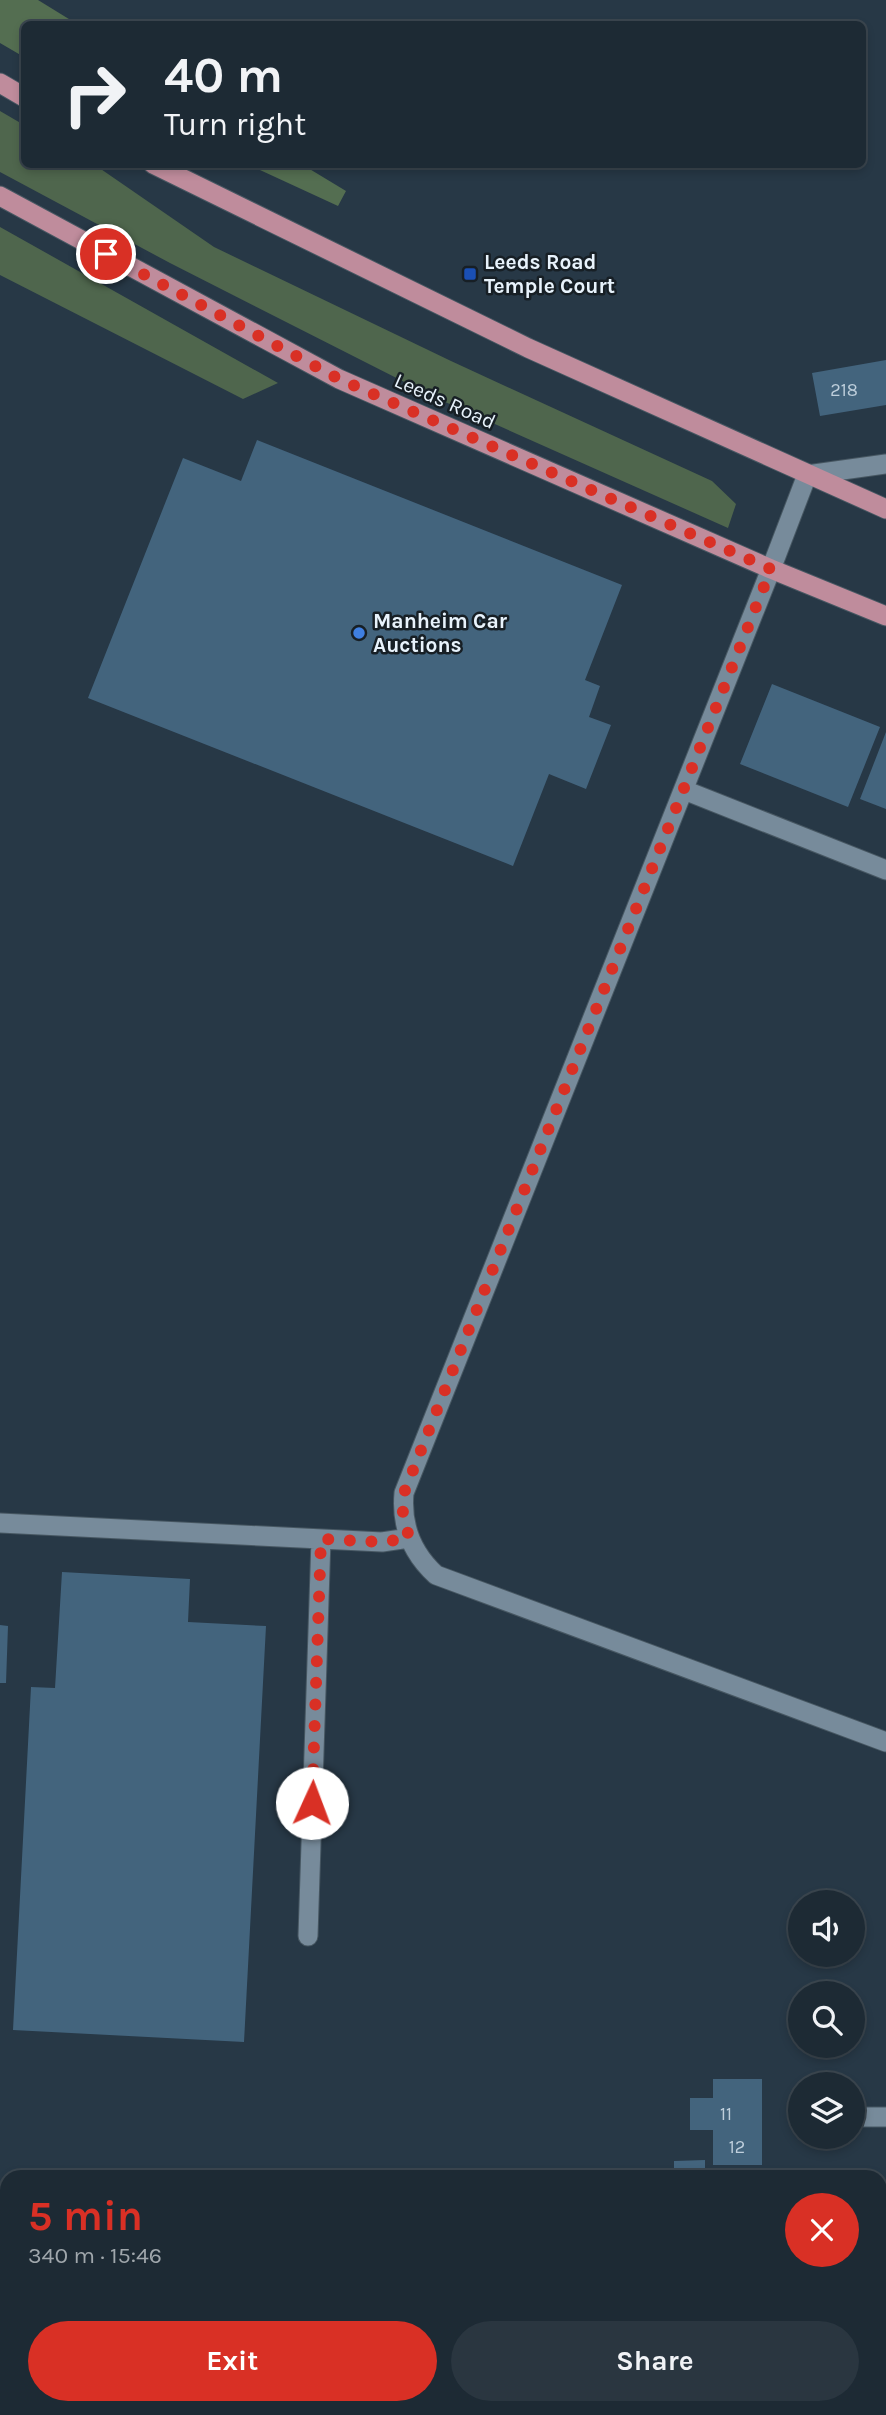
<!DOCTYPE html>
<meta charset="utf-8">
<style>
body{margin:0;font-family:Karla,sans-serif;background:#2a3640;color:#f1f3f6;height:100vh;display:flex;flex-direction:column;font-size:26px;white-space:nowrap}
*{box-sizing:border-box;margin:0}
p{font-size:23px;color:#a0a7ac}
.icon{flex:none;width:38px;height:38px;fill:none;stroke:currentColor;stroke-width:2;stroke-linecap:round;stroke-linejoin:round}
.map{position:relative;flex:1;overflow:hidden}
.panel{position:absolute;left:0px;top:2170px;width:887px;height:245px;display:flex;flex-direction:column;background:#1d2a34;border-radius:21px 21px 0 0;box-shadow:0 4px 10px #0003,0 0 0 2px #3b464f}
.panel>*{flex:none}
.hud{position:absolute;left:21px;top:21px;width:845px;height:147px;border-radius:10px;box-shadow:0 4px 10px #0003,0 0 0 2px #3b464f;background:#1d2a34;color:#f1f3f6;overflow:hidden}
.buttons{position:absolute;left:788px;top:1890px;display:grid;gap:14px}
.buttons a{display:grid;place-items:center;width:77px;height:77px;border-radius:50%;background:#1d2a34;box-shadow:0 4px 10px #0003,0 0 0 2px #3b464f;font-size:35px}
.pin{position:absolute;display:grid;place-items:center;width:60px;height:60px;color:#fff;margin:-30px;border:4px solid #fff;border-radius:50%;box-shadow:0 2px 7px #0007}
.me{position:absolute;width:77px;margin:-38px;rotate:2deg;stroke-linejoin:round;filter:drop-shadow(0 0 5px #0008)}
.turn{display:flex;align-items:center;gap:24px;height:147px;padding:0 28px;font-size:32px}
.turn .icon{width:91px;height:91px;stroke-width:2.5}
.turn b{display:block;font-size:49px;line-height:60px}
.round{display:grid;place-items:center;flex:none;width:74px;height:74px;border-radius:37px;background:#2a3640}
.head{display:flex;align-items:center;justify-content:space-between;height:119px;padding:0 28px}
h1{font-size:42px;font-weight:700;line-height:52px;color:#d93025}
.cta{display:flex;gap:14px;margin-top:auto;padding:14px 28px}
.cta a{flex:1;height:80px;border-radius:42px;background:#d93025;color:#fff;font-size:28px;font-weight:700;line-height:80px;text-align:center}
.cta a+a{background:#2a3640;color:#f1f3f6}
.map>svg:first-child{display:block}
.green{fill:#4f664d}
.forest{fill:#546e51}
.building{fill:#43647d}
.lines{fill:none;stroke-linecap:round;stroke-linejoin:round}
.service-casing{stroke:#475762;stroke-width:21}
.minor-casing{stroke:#475762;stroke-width:21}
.primary-casing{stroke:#475762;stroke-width:21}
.service{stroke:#778b9b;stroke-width:19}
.minor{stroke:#778b9b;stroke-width:19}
.primary{stroke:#bf8c9c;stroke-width:19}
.route{stroke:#d93025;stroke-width:12;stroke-dasharray:0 21.6}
.transit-dot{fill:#1a4fb4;stroke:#171f25;stroke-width:2.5}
.shop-dot{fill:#3f7fe0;stroke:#171f25;stroke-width:2.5}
.labels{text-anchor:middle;stroke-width:5;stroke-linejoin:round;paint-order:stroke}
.number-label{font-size:18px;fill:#bfcfdc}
.poi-label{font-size:21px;font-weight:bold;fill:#e8f3fc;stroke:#171f25;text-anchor:start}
.street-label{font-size:21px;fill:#e8f3fc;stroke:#171f25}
</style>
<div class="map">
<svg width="886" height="2415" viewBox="0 0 886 2415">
<rect width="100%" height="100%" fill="#273846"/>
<path class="green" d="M0,111L24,125V164L95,165L214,247L451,361L712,481L736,504L728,528L434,397L170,263L0,172Z
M0,227L278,383L243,399L0,275Z"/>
<path class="forest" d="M0,0H38L77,24H24V57L0,43Z
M249,165H303L346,191L338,206Z"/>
<path class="building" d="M886,360V405L820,416L812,373Z
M257,440L622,585L585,680L600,686L589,717L611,725L586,789L549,774L513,866L88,698L183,458L241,481Z
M772,684L880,727L848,807L740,764Z
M886,732V809L860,799Z
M62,1572L190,1579L188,1622L266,1626L244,2042L13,2030L31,1687L55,1688Z
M0,1625L8,1626L6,1683H0Z
M713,2079H762V2165H713V2130H690V2098H713Z
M705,2160V2177H674V2161Z
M88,2408H116V2415H87Z
M267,2408H282L278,2414H267Z
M554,2408H642V2415H572V2411H554Z
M656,2408H676L677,2415H657Z
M729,2408H747V2415H729Z
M172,2409L217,2412L216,2415H172Z"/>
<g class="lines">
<defs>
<path id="service" d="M807,475L886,464
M771,569L404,1493C401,1526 412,1553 436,1575L886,1742
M684,790L886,870
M0,1523L382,1542L409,1538
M308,1936L321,1539"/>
<path id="minor" d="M771,569L807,475
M852,2117H886"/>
<path id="primary" d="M0,83L24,97
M153,164L528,348L886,509
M0,196L339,379L771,569L886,616"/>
</defs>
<use href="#service" class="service-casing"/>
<use href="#minor" class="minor-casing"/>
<use href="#primary" class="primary-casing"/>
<use href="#service" class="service"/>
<use href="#minor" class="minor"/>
<use href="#primary" class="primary"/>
</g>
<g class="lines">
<path class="route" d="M106,254L339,379L771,569L404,1493L402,1508L409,1538L382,1542L321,1539L312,1803"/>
</g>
<rect class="transit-dot" x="463" y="267" width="14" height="14" rx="3.5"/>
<circle class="shop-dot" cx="359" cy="633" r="7"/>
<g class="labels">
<g class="number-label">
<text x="844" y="396">218</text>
<text x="726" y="2120">11</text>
<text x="737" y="2153">12</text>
</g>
<g class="poi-label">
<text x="484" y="269">Leeds Road<tspan x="484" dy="24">Temple Court</tspan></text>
<text x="373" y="628">Manheim Car<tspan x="373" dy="24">Auctions</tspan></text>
</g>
<g class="street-label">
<text transform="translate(445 401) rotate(24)" y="7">Leeds Road</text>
</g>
</g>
</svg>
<div class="buttons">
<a><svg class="icon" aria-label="sound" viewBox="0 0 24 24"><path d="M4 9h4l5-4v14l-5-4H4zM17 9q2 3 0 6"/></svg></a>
<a><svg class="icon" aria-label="search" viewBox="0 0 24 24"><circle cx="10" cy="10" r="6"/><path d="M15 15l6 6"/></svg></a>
<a><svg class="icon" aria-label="layers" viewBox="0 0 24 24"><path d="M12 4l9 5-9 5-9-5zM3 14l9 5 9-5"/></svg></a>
</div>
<div class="pin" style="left:106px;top:254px;background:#d93025"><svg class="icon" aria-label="arrive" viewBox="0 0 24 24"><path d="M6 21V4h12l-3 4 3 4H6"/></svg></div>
<svg class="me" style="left:312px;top:1803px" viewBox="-20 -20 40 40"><circle r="19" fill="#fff"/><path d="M0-13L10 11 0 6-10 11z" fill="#d93025"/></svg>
<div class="hud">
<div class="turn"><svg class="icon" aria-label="right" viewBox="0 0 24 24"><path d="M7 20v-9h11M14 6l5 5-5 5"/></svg><div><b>40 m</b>Turn right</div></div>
</div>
<section class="panel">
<div class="head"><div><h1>5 min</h1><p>340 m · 15:46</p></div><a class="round" style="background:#d93025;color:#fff"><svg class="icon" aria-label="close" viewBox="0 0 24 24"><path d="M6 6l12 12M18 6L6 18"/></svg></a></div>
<div class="cta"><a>Exit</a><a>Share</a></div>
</section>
</div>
